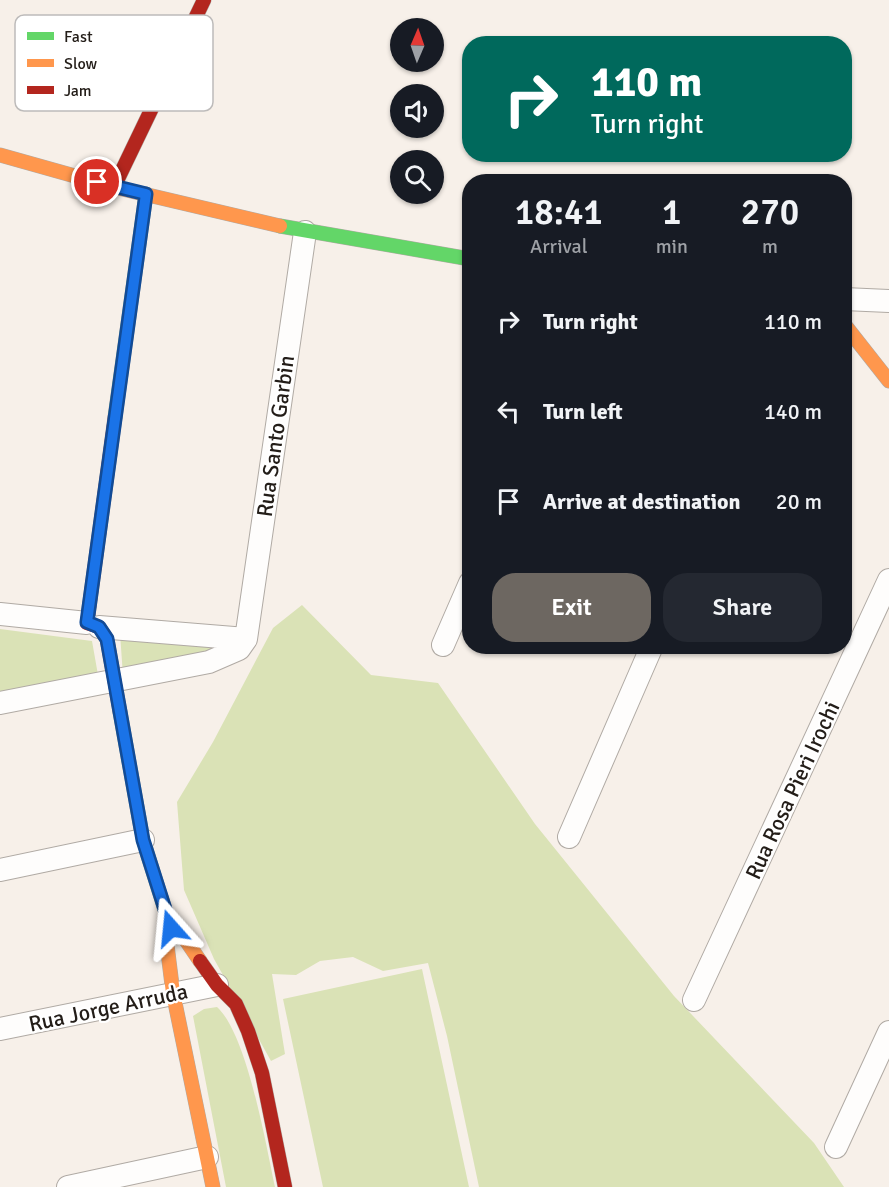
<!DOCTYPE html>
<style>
body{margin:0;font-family:Signika,sans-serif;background:#242831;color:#f1f3f6;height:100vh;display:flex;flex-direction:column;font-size:22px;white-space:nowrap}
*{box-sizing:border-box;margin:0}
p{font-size:20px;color:#9ea1a6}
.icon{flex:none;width:33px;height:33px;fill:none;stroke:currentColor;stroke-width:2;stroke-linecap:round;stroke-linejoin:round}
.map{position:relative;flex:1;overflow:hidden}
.drawer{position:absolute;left:462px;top:174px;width:390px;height:480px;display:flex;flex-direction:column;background:#171b24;border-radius:24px;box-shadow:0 2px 4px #0004}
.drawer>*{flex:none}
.banner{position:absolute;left:462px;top:36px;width:390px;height:126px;border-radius:24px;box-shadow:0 2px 4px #0004;background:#00695c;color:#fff;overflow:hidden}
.needle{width:39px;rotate:2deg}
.tools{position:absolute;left:390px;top:18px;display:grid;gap:12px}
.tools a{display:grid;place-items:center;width:54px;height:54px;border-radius:50%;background:#171b24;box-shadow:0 2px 4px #0004;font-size:30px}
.pin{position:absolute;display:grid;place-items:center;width:51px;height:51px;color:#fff;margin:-26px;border:3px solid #fff;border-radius:50%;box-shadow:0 2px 6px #0007}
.me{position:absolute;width:66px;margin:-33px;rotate:342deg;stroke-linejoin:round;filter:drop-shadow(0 0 4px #0008)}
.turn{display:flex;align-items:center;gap:21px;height:126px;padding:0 30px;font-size:27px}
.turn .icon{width:78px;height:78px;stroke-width:2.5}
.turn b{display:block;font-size:42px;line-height:51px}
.eta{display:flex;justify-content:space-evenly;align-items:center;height:102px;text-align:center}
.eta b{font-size:36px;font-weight:600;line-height:42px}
.button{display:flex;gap:12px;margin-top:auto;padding:12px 30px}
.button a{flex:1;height:69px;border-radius:24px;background:#6d6761;color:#fff;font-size:24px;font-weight:600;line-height:69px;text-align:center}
.button a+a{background:#242831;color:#f1f3f6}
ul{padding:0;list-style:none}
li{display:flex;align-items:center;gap:18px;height:90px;padding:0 30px}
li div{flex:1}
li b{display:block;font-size:22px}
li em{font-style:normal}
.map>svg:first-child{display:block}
.green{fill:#dae2b6}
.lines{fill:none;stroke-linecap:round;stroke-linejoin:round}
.street-casing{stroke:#b0aaa4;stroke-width:24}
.fast-casing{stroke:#b0aaa4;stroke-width:15}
.slow-casing{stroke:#b0aaa4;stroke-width:15}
.jam-casing{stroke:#b0aaa4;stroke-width:15}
.street{stroke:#fefdfc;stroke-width:22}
.fast{stroke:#63d668;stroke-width:14}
.slow{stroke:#ff974d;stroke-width:14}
.jam{stroke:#b3261e;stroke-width:14}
.route-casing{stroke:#114b97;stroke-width:15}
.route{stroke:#1a73e8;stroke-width:10}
.labels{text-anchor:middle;stroke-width:4.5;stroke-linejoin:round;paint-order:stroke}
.street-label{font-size:22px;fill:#231d18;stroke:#fff}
.key{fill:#fff;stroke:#bdbbba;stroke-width:1.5}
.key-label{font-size:16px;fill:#231d18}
</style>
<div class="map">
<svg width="889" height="1187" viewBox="0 0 889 1187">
<rect width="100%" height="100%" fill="#f7f0e9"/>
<path class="green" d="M302,605L371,675L438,683L535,824L674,996L814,1143L844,1187H479L447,1036L428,963L383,971L353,957L320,961L296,975L272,974L285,1054L271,1061L214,959L184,890L177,802L213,742L273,628Z
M0,629L92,641L98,675L0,694Z
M120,633L235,645L123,676Z
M422,969L469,1187H323L283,999Z
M217,1007C247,1034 266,1145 275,1187H226L193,1016L204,1009Z"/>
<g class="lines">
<defs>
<path id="street" d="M844,299L889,301
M0,614L87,623
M99,627L246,639
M443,645L470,583
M0,703L209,662L239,649L246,639L305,232
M569,837L652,646
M0,870L143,840
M694,1000L889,580
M0,1029L217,985
M836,1147L889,1032
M68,1187L207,1157"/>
<path id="fast" d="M280,226L470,259
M115,417L146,194
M120,712L143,840L171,929"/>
<path id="slow" d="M0,155L114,187L280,226
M844,324L889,381
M200,961L181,933L171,929L166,937L173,993L213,1187"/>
<path id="jam" d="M114,187L204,0
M115,417L87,623L99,627L107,639L120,712
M200,961L217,985L236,1004L248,1031L262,1073L285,1187"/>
</defs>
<use href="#street" class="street-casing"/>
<use href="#fast" class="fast-casing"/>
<use href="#slow" class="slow-casing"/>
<use href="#jam" class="jam-casing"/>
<use href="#street" class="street"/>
<use href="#fast" class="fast"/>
<use href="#slow" class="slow"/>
<use href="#jam" class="jam"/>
</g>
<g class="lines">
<defs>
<path id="route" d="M97,182L146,194L87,622L99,627L107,639L143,840L171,928"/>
</defs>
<use href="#route" class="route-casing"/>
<use href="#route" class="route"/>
</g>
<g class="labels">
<g class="street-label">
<text transform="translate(275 436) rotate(-82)" y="8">Rua Santo Garbin</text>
<text transform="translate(792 790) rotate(-65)" y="8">Rua Rosa Pieri Irochi</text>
<text transform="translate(108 1007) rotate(-12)" y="8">Rua Jorge Arruda</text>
</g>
</g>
<rect x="15" y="15" width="198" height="96" rx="9" class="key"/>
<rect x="27" y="32" width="27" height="8" fill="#63d668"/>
<rect x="27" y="59" width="27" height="8" fill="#ff974d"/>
<rect x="27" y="86" width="27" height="8" fill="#b3261e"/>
<g class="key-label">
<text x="64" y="42">Fast</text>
<text x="64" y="69">Slow</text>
<text x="64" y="96">Jam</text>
</g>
</svg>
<div class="tools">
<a><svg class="needle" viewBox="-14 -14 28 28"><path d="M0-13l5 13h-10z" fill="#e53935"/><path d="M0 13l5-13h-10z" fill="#9ea1a6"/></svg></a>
<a><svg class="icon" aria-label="sound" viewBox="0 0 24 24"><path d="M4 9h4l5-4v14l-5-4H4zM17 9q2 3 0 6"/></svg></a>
<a><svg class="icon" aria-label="search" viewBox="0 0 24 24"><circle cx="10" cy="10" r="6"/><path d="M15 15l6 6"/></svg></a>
</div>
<div class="pin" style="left:97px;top:182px;background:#d93025"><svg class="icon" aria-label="arrive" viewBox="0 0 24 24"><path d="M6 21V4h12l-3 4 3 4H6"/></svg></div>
<svg class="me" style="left:171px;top:928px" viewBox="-20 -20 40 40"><path d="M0-17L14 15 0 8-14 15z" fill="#1a73e8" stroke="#fff" stroke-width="4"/></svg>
<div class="banner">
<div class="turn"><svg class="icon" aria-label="right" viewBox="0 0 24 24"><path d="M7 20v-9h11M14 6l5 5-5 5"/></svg><div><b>110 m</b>Turn right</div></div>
</div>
<section class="drawer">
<div class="eta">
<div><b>18:41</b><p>Arrival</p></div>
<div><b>1</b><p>min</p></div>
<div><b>270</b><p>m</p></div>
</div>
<ul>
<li><svg class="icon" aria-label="right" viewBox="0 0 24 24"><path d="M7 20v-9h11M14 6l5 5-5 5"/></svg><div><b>Turn right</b></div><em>110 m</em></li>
<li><svg class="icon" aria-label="left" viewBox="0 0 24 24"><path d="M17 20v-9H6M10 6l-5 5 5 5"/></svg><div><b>Turn left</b></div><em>140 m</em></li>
<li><svg class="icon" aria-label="arrive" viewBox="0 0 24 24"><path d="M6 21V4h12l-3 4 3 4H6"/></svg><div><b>Arrive at destination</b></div><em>20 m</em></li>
</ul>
<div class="button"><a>Exit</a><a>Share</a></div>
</section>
</div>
